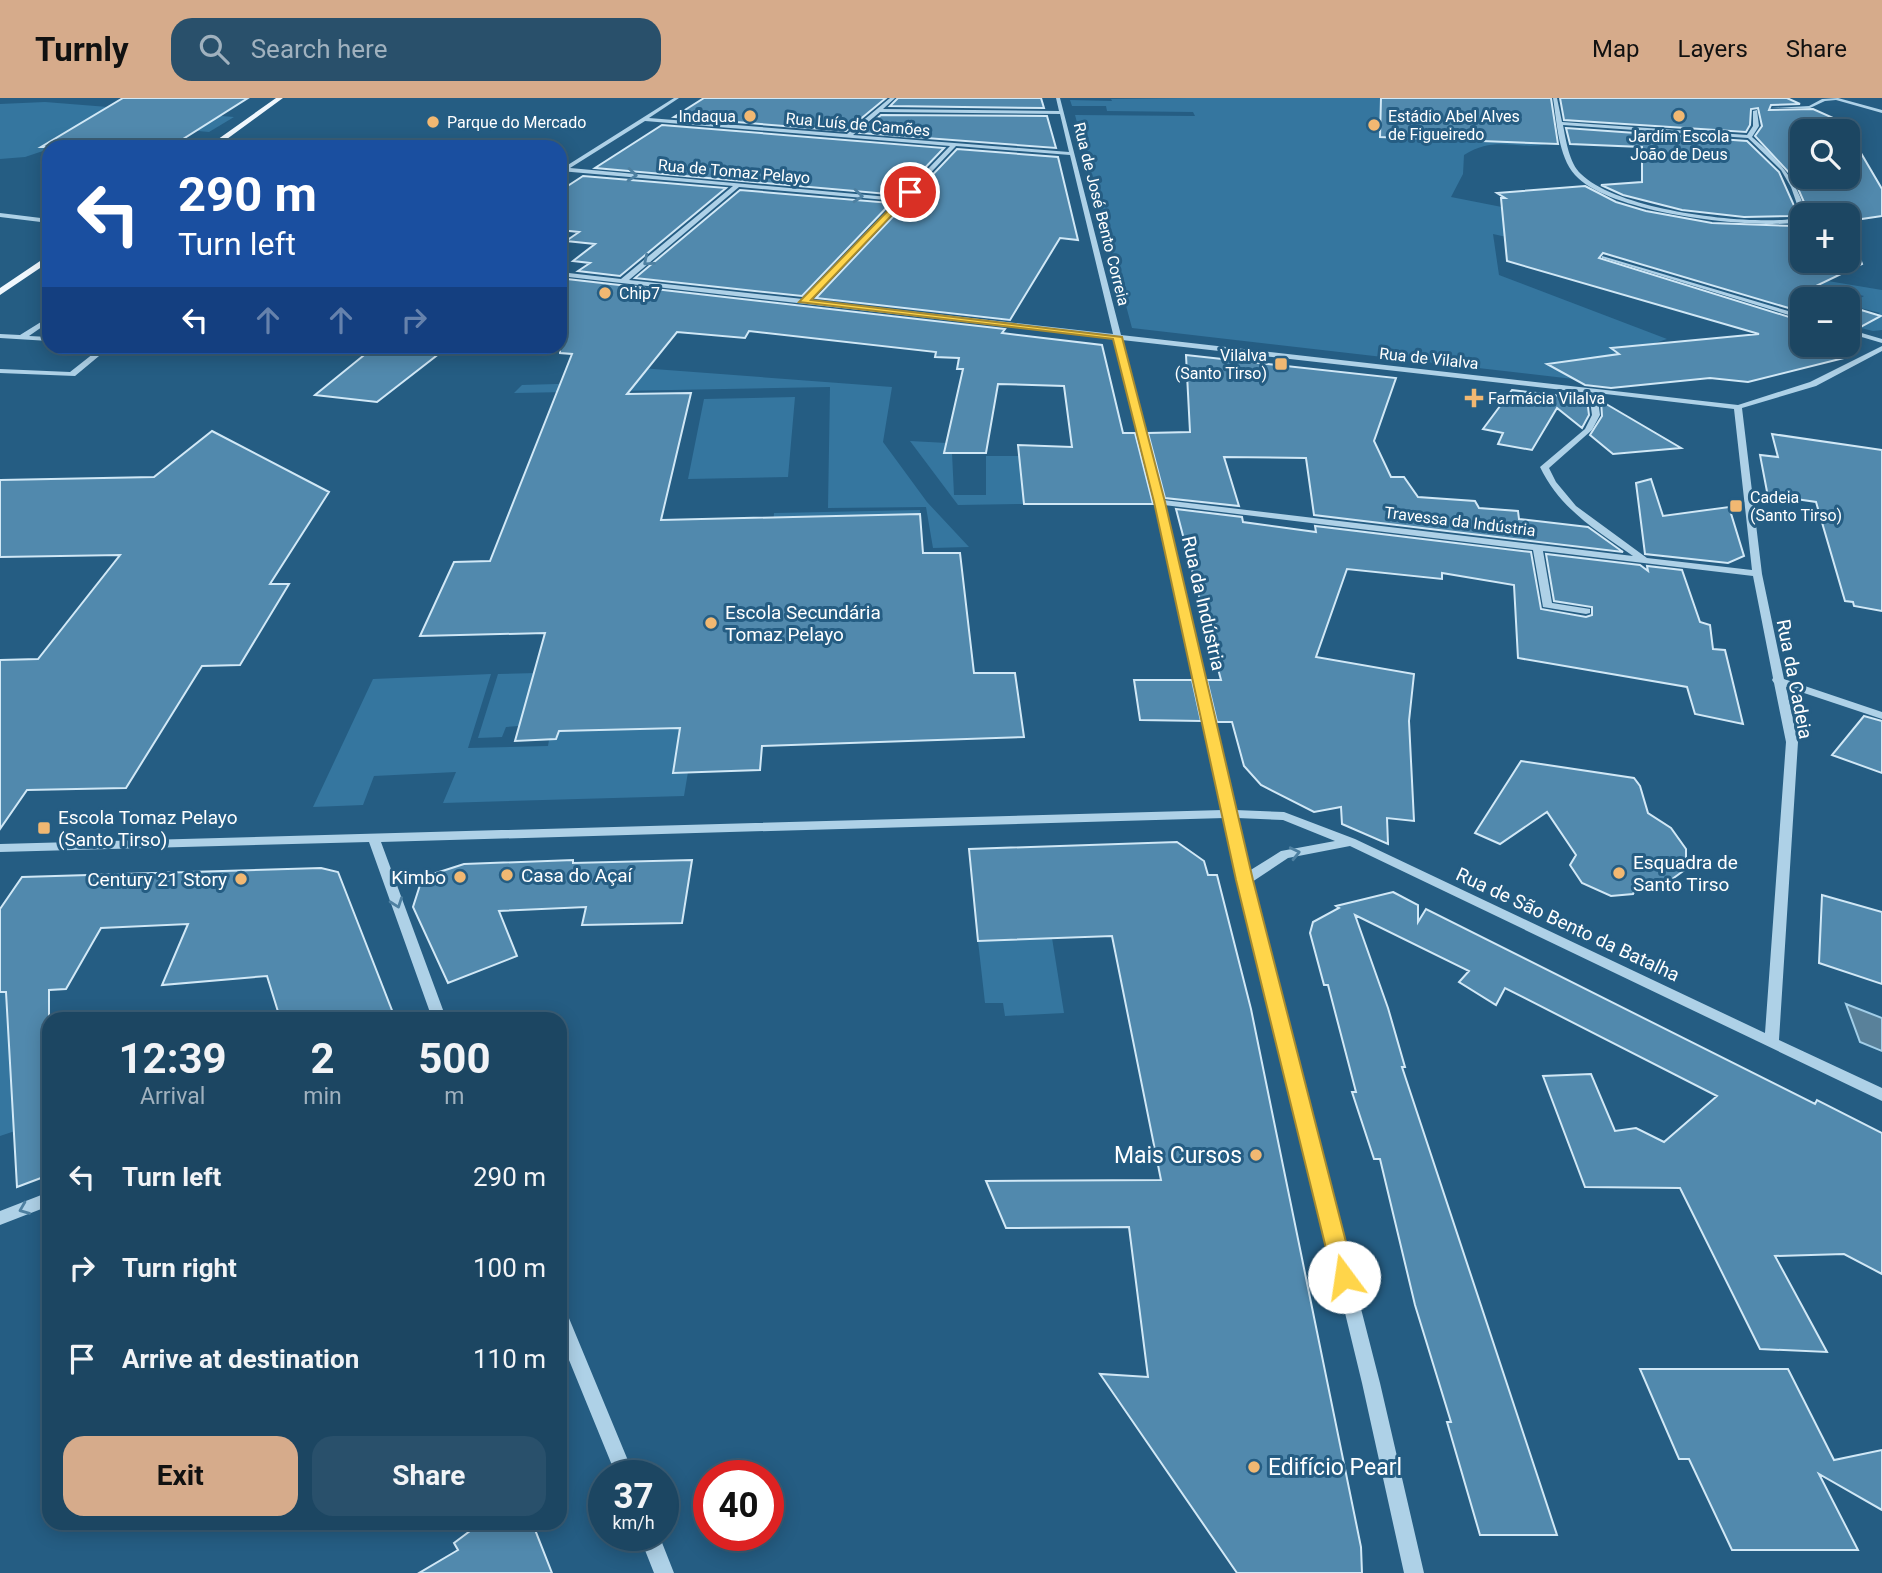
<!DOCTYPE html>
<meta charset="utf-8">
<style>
body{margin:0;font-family:Roboto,sans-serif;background:#29506b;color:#f1f3f6;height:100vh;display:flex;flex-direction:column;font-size:26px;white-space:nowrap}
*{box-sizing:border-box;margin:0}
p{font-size:23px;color:#a0b1be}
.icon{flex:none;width:38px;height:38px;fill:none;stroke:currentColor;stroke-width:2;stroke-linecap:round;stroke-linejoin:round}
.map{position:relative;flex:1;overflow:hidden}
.side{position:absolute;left:42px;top:914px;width:525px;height:518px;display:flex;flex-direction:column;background:#1c4662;border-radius:21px;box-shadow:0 4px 18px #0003,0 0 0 2px #3a5e77}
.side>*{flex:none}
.top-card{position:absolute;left:42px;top:42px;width:525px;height:214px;border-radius:21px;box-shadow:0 4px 18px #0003,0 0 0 2px #3a5e77;background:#1a4fa0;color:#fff;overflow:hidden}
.controls{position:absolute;left:1790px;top:21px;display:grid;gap:14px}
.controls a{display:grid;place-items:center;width:70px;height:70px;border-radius:14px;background:#1c4662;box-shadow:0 4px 18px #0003,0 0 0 2px #3a5e77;font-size:35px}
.speed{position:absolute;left:588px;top:1362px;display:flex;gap:14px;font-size:35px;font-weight:700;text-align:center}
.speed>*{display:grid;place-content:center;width:91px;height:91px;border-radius:50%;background:#1c4662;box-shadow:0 4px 18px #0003,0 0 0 2px #3a5e77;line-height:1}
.speed small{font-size:18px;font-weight:400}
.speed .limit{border:10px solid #d22;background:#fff;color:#111}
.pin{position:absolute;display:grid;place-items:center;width:60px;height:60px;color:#fff;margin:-30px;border:4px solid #fff;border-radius:50%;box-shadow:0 2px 7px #0007}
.me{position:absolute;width:77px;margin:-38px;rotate:346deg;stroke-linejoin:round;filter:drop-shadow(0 0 5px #0008)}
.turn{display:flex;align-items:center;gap:24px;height:147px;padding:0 21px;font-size:32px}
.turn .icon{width:91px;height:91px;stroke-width:2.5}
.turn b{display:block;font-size:49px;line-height:60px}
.lanes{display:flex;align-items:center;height:66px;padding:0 21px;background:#0003;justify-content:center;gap:35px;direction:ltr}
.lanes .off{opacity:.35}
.eta{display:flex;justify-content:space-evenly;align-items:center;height:119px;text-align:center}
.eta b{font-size:42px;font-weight:700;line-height:49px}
.primary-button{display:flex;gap:14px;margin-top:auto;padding:14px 21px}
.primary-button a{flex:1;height:80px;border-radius:21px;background:#d6ab8b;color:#111;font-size:28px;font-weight:700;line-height:80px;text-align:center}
.primary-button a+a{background:#29506b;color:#f1f3f6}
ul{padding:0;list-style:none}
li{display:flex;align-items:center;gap:21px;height:91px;padding:0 21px}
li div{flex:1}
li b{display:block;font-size:26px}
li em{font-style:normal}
header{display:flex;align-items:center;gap:42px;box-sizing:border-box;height:98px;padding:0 35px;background:#d6ab8b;color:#111}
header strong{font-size:33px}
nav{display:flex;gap:38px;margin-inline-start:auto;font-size:24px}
.search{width:490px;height:63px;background:#29506b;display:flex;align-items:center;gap:18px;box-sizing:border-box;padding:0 24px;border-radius:21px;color:#a0b1be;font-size:26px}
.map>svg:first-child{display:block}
.green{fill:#35769f}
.water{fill:#59819a;stroke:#a2cee8;stroke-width:2}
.building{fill:#5189ad;stroke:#d1e8f6;stroke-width:2}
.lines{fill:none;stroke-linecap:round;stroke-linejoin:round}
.minor{fill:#aed1e7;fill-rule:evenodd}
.major{fill:#f0f7fd;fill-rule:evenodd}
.oneway{stroke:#4e80a1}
.route{fill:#ffd54a;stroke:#a68a30;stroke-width:2}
.poi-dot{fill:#f1b872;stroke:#255d83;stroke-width:2.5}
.labels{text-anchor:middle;stroke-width:6;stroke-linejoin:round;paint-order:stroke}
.far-poi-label{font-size:16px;fill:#fff;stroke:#255d83;text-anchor:start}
.far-street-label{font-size:16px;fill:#fff;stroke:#255d83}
.street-label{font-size:19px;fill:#fff;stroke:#255d83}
.poi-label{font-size:19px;fill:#fff;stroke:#255d83;text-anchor:start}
.near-poi-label{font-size:23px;fill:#fff;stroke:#255d83;text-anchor:end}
</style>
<header>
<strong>Turnly</strong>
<div class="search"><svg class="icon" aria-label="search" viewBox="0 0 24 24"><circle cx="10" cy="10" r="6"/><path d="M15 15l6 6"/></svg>Search here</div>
<nav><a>Map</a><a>Layers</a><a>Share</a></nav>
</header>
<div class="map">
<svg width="1882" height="1475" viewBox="0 0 1882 1475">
<rect width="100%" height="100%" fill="#255d83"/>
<path class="green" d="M1186,0H1543L1551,45C1517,54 1498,36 1464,57L1463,76L1451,99L1573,123L1613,156L1556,150L1493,136L1499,177L1667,241L1652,246L1612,250L1646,274L1581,271L1567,263L1549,266L1582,282L1132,230L1075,17L1195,18L1193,14L1107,13L1106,8H1072L1070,2L1112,3L1111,1Z
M45,4L234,19L209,34L124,26L25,59L0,61V6Z
M1828,183L1882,192V232L1873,233L1857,229L1880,218L1877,217L1880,215L1849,207L1864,198C1837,191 1820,192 1797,206L1802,208V213L1781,206Z
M627,269L892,289L883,344L927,404L969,449L933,450L926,409L828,410L830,289L514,295L522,287L625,284Z
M795,299L788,379L688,381L704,301Z
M910,343L947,345L952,355L954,397H986V358H1019L1024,406L958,407Z
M920,412V416L782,419L773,427L774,415Z
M689,571L533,580L519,628L506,629L502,639L478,640L498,576Z
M491,576L468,650L548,648L549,642L556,641L559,633L680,630L673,675L688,674L684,698L443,705L456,674L374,678L363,707L313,709L373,581Z
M1052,840L1064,915L1005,918L1003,905H985L978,843Z
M0,894H8L15,1033L0,1038Z"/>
<path class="water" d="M1846,906L1882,920V953L1860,944Z"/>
<path class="building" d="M123,0H248L183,41L142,43L133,49H41Z
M704,0H886L846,33L674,19Z
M898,0H1041L1044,10L890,8Z
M1381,0H1551L1558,46L1380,39Z
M1560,0H1787L1800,6L1771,7L1769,12L1813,11L1840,23L1848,33H1802V79H1848V33L1882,91V118L1848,123V117H1804L1807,111L1793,79L1755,38L1762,28L1758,10L1751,11L1750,27L1746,34L1564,22Z
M881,17L1047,18L1056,50L860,35Z
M662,27L944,50L899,97L595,70Z
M1566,30L1747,43L1779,74L1796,112L1791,118L1744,119L1682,112L1623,97L1601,87L1642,84V49L1570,46Z
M957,51L1058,59L1078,142L1060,140L1010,222L816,200Z
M583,78L726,90L620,178L578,173L590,165L573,163L595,146L566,143L579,134L560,132V93Z
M1585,88L1616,104L1646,113L1712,125L1794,128L1802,119V163H1848V127L1862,166L1818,187L1858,199L1848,204V201H1802V214L1603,155L1599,160L1802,223V247H1850L1852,258L1748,284L1710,280L1611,290L1585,287L1547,266L1619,256L1611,250L1759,236L1507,163L1501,100H1505L1497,95Z
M740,92L891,105L802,198L635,180Z
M567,181L1005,231L1002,235L1102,247L1123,335H1135L1153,406H1024L1018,347L1072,349L1064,288L998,286L986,355H944L963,271H957L959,260L935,259L936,254L749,233L745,240L677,234L627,296L691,295L661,422L920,416L923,455H960L974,575H1015L1024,639L762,648L760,672L673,675L680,630L559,633L556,641L515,643L545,535L420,538L454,464L490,463L572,256L560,255V187Z
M1848,208L1881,218L1857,231L1848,229Z
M374,249L440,255L377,304L315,297Z
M1186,257L1396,280L1374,343L1391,379H1404L1418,399L1475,403L1479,410L1518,413L1519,421L1588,429L1623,454L1314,417L1306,360L1224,359L1239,408L1165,400L1148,335L1190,334Z
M1512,292L1587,301L1589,317L1582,330L1557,310L1532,352L1498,346L1503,335L1483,331Z
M1601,303L1681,350L1613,356L1590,337L1602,318Z
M212,333L329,394L270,486H289L240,567L202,568L126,690L27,692L0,731V562L38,561L120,457L0,459V382L154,379Z
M1772,336L1882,352V513L1854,508L1853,504L1845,503L1816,404L1789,400L1769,404L1760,357L1778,359Z
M1651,381L1663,418L1729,409L1744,458L1728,465L1645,456L1636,385Z
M1176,411L1242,419L1243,424L1316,434L1315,428L1531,454L1541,511L1586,519L1592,517V509L1554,503L1546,456L1640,467L1648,473L1647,468L1682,472L1700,524L1710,527L1713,551L1725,552L1743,626L1695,616L1687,589L1518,560L1514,487L1442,475V481L1347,471L1316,559L1414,576L1409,623L1414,723L1387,720L1388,746L1342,726L1341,709L1314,714L1261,687L1244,668L1232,624H1217L1207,582H1221Z
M1134,582H1192L1201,623L1140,622Z
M1864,618L1882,623V675L1832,657Z
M1521,663L1634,680L1640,688L1648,715L1671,730L1686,751V771L1668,784H1639L1633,796L1611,798L1582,785L1570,767L1576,757L1547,714L1500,746L1475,735Z
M1177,744L1204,763L1208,777H1217L1251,911L1361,1449L1362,1475H1237L1100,1276L1148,1279L1129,1129L1006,1130L986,1083L1161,1082L1112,838L978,843L969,751Z
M573,762V765L692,762L682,825L582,827L586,809L499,813L517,858L448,885L413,809L420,787L430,777L464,766Z
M321,770L338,774L395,920H280L267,878L162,887L188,826L101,830L66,891L49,892V1077L17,1089L6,894H0V811L22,779Z
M1393,794L1418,807V824L1426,811L1815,1006L1817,1002L1882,1035V1176L1844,1156L1775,1158L1827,1254L1760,1251L1680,1090L1585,1089L1543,978L1591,976L1615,1033L1636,1030L1664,1044L1717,998L1505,890L1496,907L1459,884L1469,873L1355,817L1388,910L1405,969H1402L1557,1437H1480L1447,1324H1451L1415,1207L1380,1061H1374L1352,994H1356L1328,887H1324L1310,835L1313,824L1339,810L1336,808Z
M1822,797L1882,814V886L1819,865Z
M1640,1271H1788L1834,1362L1882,1352V1412L1819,1376L1858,1452H1732L1689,1361H1679Z
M482,1424H532L552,1475H419L458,1452L454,1445Z"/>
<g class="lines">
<path class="minor" d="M674,0H679L649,20L847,36L890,0H895L883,11L1059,13L1056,0H1060L1121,237L1738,307L1810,284L1882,248V253L1816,288L1742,310L1762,476L1784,581L1882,614V621L1786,589L1798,644L1779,942L1882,990V1003L1350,748L1288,760L1252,784L1380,1285L1424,1475H1404L1362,1285L1225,720L381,744L446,920H432L369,744L0,754V746L1223,712L1155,404L1115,241L560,178V174L621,181L733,88L560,73V69L563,70ZM880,14L1060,16L1069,54L853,37ZM645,23L950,48L900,100L570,70ZM956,48L1070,57L1113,236L810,202ZM739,89L897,103L803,201L629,182ZM1122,242L1589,295L1592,317L1585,331L1540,369C1560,411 1596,432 1633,458L1163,402ZM1597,295L1734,311L1752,472L1647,460L1576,408L1556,384L1549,370L1592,332L1600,317ZM1164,407L1533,452L1543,509L1586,516L1590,515V511L1552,505L1543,453L1753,478L1773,580L1772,582L1774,585L1786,644L1765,935L1355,741L1284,714L1235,712ZM1237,720L1283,722L1335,743L1281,753L1249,773Z
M1553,0H1557L1562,24L1747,37L1753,28V13L1757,12L1759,28L1752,39C1777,60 1795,80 1805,112L1794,125C1745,130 1609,115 1575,77C1558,58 1557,24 1553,0ZM1563,27L1748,40L1781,72L1791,89L1799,112L1792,121C1743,127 1617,112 1581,76C1569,65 1566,42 1563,27Z
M1838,0L1882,12V15L1836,2L1825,3L1810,10H1771L1809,8L1822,1Z
M216,44L256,47L259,49L214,47Z
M0,115L49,121V125L0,119Z
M1602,158L1802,217V221L1602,160Z
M49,219V224L29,238L49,239V243L0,240V236L20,237Z
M1848,231L1882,241V245L1848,235Z
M103,248H111L75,278L0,275V271L70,274Z
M49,1094V1108L0,1127V1113Z
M560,1211L566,1213L634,1377H616L560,1240Z
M639,1437H659L674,1475H654Z"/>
<path class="major" d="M276,0H283L216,49H207Z
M49,157V164L0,197V190Z"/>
</g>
<defs><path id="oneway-chevron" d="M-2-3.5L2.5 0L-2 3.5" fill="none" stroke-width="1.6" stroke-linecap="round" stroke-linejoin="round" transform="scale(1.75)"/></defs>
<g class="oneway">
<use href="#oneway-chevron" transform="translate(632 77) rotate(5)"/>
<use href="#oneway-chevron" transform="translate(858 98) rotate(5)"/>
<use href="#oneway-chevron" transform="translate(648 163) rotate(140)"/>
<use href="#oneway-chevron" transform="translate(1295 755) rotate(-13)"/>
<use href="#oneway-chevron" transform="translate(397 805) rotate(70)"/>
<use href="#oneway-chevron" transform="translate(24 1111) rotate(158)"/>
</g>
<path class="route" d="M908,92L914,94L811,202L1122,239L1165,404L1253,782L1355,1179L1352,1186L1344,1189L1336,1186L1333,1179L1236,782L1154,404L1113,241L799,204Z"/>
<g class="poi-dot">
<circle cx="750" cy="18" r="7"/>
<circle cx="1679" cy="18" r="7"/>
<circle cx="433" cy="24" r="7"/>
<circle cx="1374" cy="27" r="7"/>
<circle cx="605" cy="195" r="7"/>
<rect x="1274" y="259" width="14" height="14" rx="3.5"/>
<path d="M1470.5 289.5h7v7h7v7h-7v7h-7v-7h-7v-7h7z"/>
<rect x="1729" y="401" width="14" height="14" rx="3.5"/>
<circle cx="711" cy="525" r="7"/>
<rect x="37" y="723" width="14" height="14" rx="3.5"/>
<circle cx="1619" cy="775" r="7"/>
<circle cx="507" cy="777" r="7"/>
<circle cx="460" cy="779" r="7"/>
<circle cx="241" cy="781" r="7"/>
<circle cx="1256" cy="1057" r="7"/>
<circle cx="1254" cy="1369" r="7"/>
</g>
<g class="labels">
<g class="far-poi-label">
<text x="736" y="24" text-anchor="end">Indaqua</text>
<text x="1388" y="24">Estádio Abel Alves<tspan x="1388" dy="18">de Figueiredo</tspan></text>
<text x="447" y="30">Parque do Mercado</text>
<text x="1679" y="44" text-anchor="middle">Jardim Escola<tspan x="1679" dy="18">João de Deus</tspan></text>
<text x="619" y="201">Chip7</text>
<text x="1267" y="263" text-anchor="end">Vilalva<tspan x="1267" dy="18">(Santo Tirso)</tspan></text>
<text x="1488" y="306">Farmácia Vilalva</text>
<text x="1750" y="405">Cadeia<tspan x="1750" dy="18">(Santo Tirso)</tspan></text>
</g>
<g class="far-street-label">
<text transform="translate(858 26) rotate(5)" y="6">Rua Luís de Camões</text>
<text transform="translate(734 73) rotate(5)" y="6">Rua de Tomaz Pelayo</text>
<text transform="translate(1102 116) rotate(76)" y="6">Rua de José Bento Correia</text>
<text transform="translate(1429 260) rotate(6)" y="6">Rua de Vilalva</text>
<text transform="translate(1460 423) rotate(7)" y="6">Travessa da Indústria</text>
</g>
<g class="street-label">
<text transform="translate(1204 505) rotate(77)" y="7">Rua da Indústria</text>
<text transform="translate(1795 581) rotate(79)" y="7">Rua da Cadeia</text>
<text transform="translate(1568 826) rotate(25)" y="7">Rua de São Bento da Batalha</text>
</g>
<g class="poi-label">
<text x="725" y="521">Escola Secundária<tspan x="725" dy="22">Tomaz Pelayo</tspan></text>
<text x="58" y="726">Escola Tomaz Pelayo<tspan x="58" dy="22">(Santo Tirso)</tspan></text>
<text x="1633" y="771">Esquadra de<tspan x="1633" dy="22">Santo Tirso</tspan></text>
<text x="521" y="784">Casa do Açaí</text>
<text x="446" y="786" text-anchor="end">Kimbo</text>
<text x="227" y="788" text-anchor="end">Century 21 Story</text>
</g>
<g class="near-poi-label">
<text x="1242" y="1065">Mais Cursos</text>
<text x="1268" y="1377" text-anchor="start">Edifício Pearl</text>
</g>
</g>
</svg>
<div class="controls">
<a><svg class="icon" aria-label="search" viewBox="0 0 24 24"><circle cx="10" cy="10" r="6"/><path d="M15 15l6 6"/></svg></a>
<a>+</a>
<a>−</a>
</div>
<div class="speed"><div>37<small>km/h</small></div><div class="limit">40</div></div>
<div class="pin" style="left:910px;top:94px;background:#d93025"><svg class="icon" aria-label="arrive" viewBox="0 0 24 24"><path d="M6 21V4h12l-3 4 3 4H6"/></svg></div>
<svg class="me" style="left:1344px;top:1179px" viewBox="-20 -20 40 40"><circle r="19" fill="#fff"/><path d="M0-13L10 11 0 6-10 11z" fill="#ffd54a"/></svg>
<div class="top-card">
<div class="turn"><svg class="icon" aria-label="left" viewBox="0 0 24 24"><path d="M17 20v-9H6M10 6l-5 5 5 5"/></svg><div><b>290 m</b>Turn left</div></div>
<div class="lanes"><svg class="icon" aria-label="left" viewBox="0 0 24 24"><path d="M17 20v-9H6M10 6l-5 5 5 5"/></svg><svg class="icon off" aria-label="ahead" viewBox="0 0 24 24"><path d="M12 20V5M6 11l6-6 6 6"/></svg><svg class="icon off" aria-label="ahead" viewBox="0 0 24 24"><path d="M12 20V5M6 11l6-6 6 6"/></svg><svg class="icon off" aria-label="right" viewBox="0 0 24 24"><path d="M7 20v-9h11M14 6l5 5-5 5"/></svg></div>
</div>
<section class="side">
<div class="eta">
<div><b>12:39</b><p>Arrival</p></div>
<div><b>2</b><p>min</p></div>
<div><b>500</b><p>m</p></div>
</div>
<ul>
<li><svg class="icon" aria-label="left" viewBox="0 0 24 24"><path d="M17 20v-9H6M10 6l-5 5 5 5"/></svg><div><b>Turn left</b></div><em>290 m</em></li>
<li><svg class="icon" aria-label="right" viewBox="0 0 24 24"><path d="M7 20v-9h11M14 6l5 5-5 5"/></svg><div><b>Turn right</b></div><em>100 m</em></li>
<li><svg class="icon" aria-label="arrive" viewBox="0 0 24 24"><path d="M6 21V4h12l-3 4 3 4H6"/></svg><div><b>Arrive at destination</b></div><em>110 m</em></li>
</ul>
<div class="primary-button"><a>Exit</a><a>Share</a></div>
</section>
</div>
